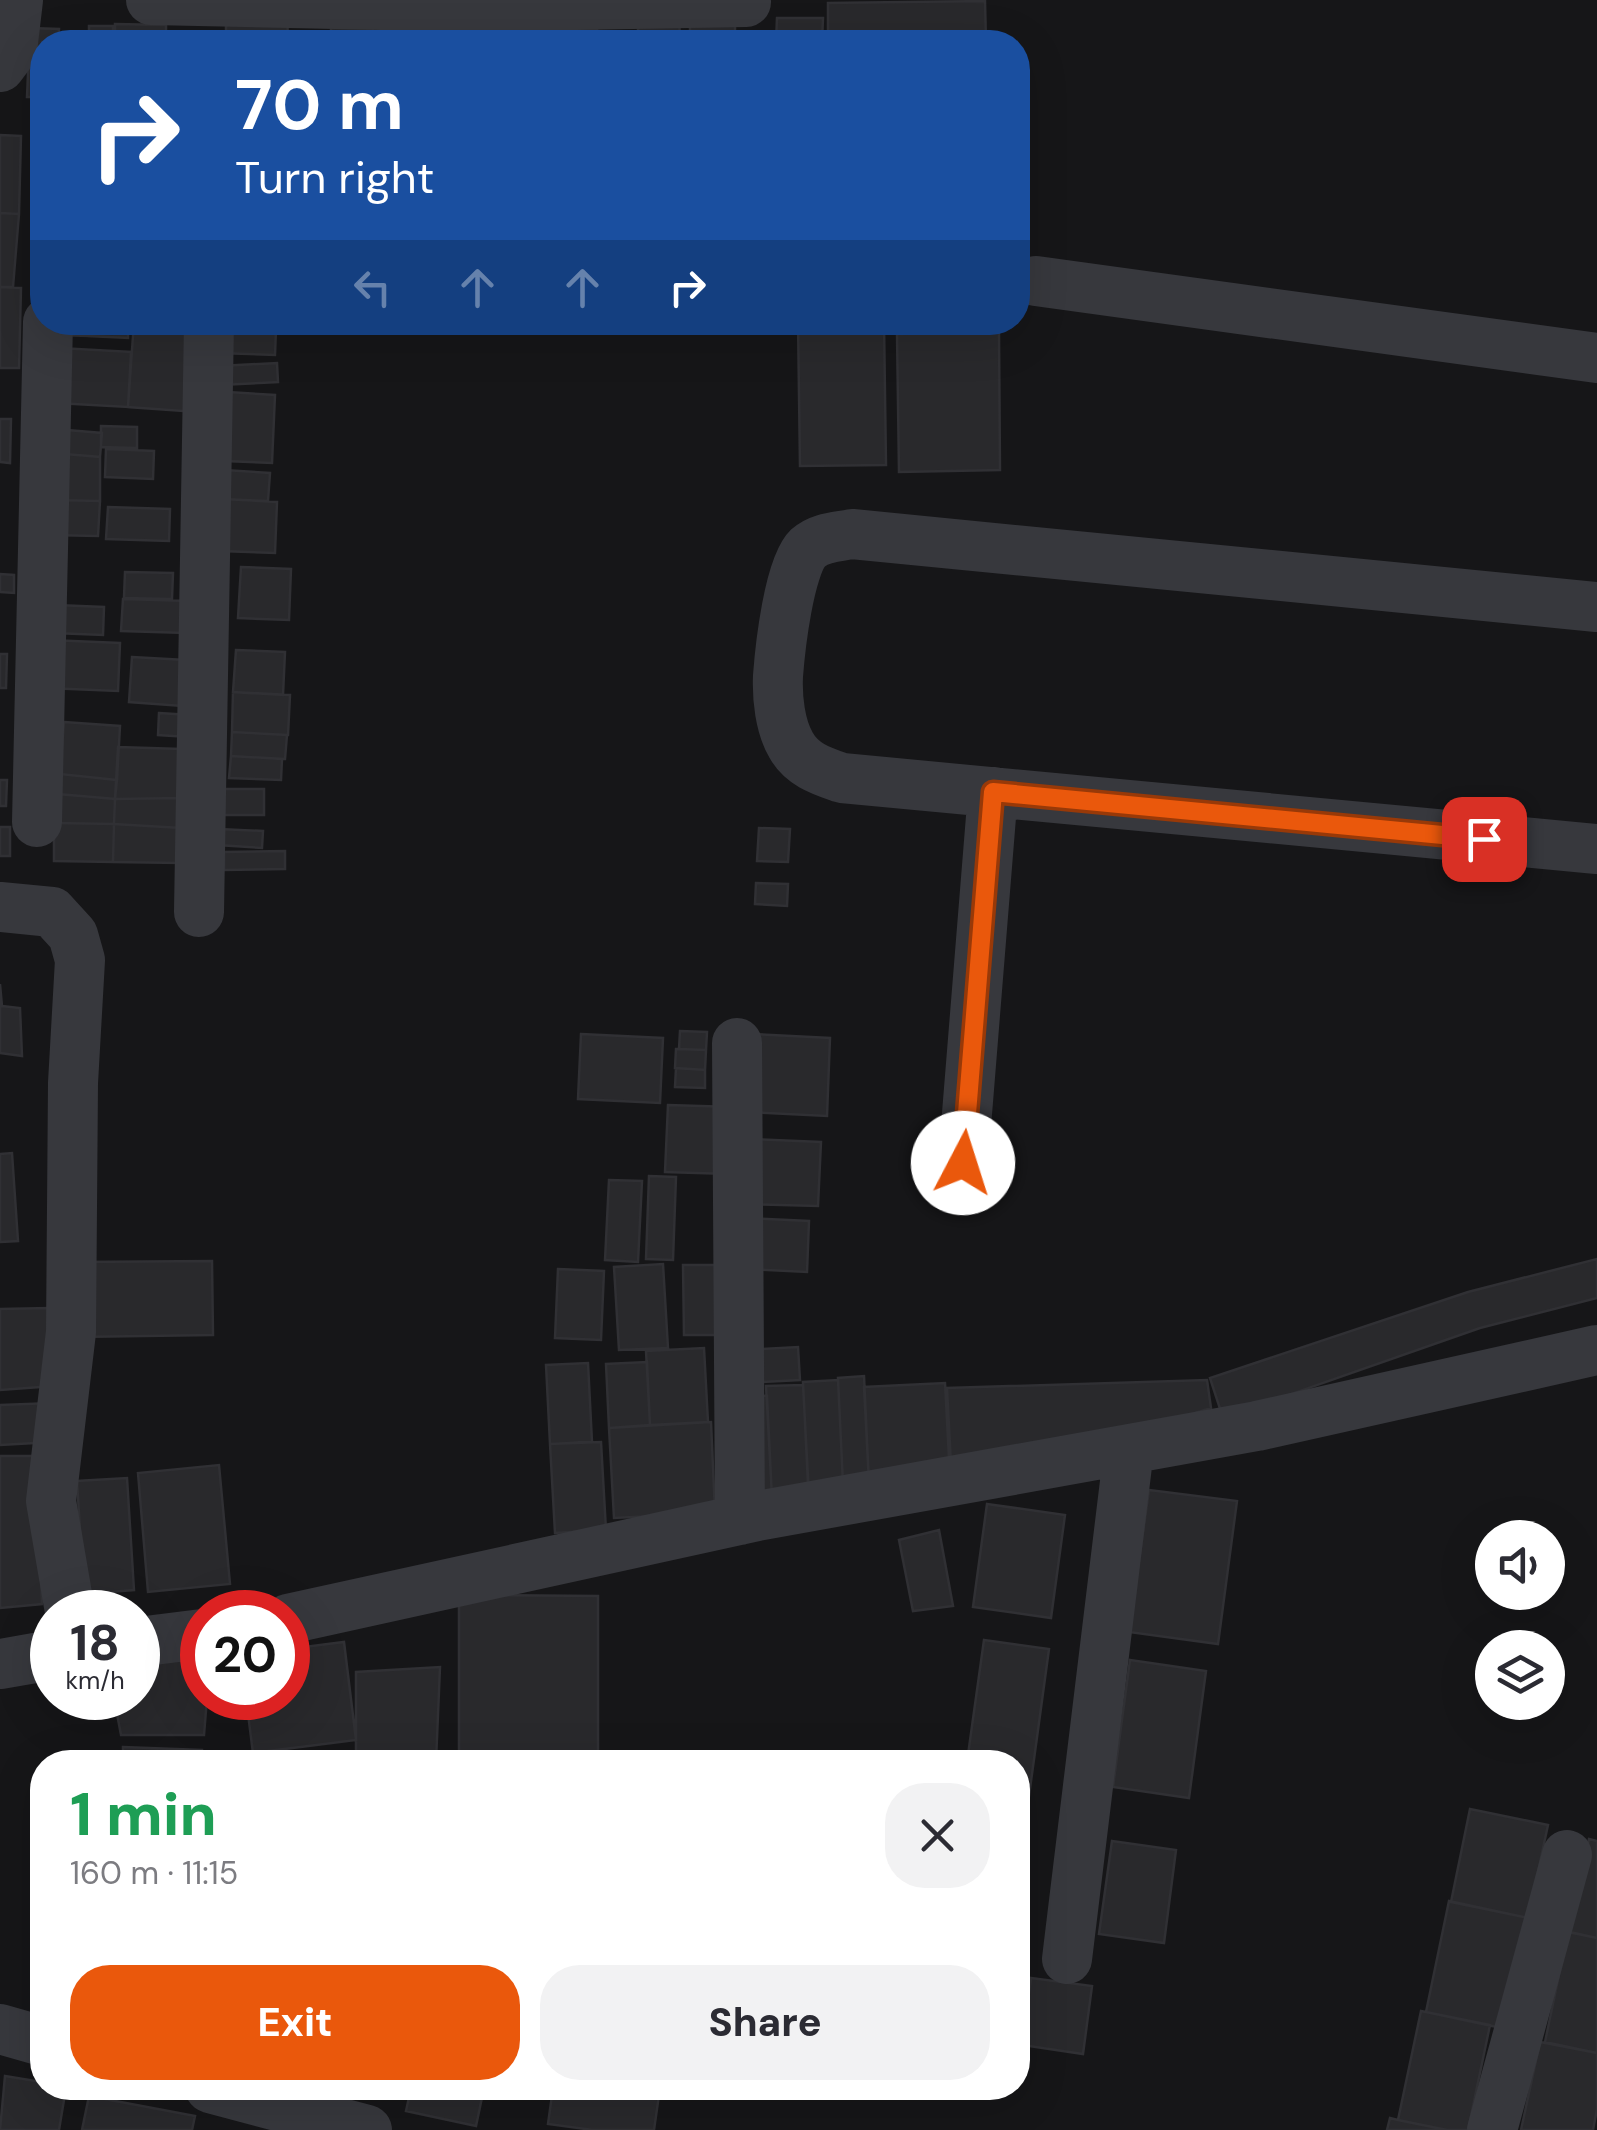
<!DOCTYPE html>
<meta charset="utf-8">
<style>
body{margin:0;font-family:"DM Sans",sans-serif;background:#f2f2f3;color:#2b2b33;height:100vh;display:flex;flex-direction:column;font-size:38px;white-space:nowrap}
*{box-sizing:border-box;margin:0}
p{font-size:32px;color:#7c7c81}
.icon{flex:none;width:55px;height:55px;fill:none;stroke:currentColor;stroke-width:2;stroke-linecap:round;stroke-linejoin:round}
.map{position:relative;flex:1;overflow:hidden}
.panel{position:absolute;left:30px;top:1750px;width:1000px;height:350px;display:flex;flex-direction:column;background:#fff;border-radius:40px;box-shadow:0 10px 40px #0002}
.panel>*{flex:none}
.hud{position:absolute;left:30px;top:30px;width:1000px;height:305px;border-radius:40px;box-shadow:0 10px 40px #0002;background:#1a4fa0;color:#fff;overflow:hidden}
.fabs{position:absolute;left:1475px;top:1520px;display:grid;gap:20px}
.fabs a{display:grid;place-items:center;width:90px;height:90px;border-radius:50%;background:#fff;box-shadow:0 10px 40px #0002;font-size:50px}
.speed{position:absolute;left:30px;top:1590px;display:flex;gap:20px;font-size:50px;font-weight:700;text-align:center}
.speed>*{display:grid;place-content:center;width:130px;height:130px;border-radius:50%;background:#fff;box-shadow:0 10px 40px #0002;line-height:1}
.speed small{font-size:25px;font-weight:400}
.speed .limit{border:15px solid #d22;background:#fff;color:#111}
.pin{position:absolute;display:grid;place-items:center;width:85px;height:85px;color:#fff;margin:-42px;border-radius:20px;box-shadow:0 5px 15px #0006}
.me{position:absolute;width:110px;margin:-55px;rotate:5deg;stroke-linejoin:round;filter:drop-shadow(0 0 8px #0008)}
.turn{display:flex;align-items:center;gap:35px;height:210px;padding:0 40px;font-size:45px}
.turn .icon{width:130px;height:130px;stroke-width:2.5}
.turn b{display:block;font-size:70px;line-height:85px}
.lanes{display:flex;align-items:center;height:95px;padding:0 40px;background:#0003;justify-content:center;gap:50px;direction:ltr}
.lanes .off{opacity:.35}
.round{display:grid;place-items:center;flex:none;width:105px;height:105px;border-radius:40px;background:#f2f2f3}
.head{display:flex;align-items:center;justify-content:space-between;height:170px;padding:0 40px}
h1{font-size:60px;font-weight:800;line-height:75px;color:#1e9e55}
.action{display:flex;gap:20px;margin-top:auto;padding:20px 40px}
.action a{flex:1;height:115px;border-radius:40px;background:#ea580c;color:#fff;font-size:40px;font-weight:800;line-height:115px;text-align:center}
.action a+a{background:#f2f2f3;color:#2b2b33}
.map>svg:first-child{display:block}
.building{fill:#29292c;stroke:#303034;stroke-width:2.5}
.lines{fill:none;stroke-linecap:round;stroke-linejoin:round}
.minor{stroke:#37383d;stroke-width:50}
.route-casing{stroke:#983908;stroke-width:25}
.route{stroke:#ea580c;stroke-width:18}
</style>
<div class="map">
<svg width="1597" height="2130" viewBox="0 0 1597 2130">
<rect width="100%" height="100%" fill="#161618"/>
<path class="building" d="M985,1L986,42H828V3Z
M690,6H735V42H690Z
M287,8L288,42H226V9Z
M500,11L501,42H391V13Z
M373,12V42H331V13Z
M525,12H550L549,42H524Z
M550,12H570V42H549Z
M679,12L680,42H638V14Z
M580,15H597V42H580Z
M777,18H823L822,42H776Z
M115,24L166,25V42H115Z
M89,26H113V42H89Z
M30,28L59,29L58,42H42V97H27Z
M0,135L21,136L19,214L0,213Z
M0,213L19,214L13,287H0Z
M0,287L21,288L19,368H0Z
M59,322H88V336L59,335Z
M88,322H128V338L88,336Z
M134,322H202L197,412L128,407Z
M798,322H884L886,465L800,466Z
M221,327L276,329L275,355L220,353Z
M999,332L1000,470L899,472L897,334Z
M59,348L131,352L128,407L57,403Z
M277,363L278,382L221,385L220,366Z
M228,392L275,395L272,463L225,461Z
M0,419H11L10,463L0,462Z
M101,426L137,427V448L101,447Z
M55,429L102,433L100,457L53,453Z
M106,449L154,451L153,479L105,477Z
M53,453L100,457V501L52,500Z
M224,470L270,473L268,501L223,499Z
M223,499L277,502L275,553L221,551Z
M52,500L100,501L98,536L50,535Z
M108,507L170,509L169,541L106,539Z
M241,567L291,569L289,620L238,618Z
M125,572L173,573L172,599L124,598Z
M0,574L14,575V593L0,592Z
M123,599L187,601L186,633L121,631Z
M56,605L104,607L103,635L54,633Z
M49,640L120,643L118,691L47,688Z
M236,650L285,652L283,695L233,692Z
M0,654H7L6,688H0Z
M132,657L185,660L182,706L129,702Z
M233,692L290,695L288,735L232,732Z
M159,713L190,715L188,737L158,735Z
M64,722L120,726L117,780L60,774Z
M232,732L287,735L285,759L231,756Z
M118,747L181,749V798L115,799Z
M231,756L282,759L281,780L229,778Z
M60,774L117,780L115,799L58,794Z
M0,780H7L6,806H0Z
M211,789H264V815H211Z
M58,794L115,799L114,824L54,823Z
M181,798V828L114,824L115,799Z
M54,823L114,824L113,862L54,861Z
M114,824L181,828V863L113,862Z
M0,827H10V856H0Z
M759,828L790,829L788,862L757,861Z
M219,829L263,831L262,848L218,845Z
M285,851V869L224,870V852Z
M756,883L788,884L787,906L755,904Z
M0,984L2,1006L20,1008L22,1056L0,1053Z
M680,1031L707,1032L706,1050L679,1049Z
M581,1034L663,1038L660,1103L578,1099Z
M752,1034L830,1038L827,1116L748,1112Z
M676,1049L706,1050L705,1070L675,1068Z
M676,1068L705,1070V1088L675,1087Z
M668,1105L732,1107L729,1174L665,1172Z
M752,1139L821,1142L818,1206L749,1204Z
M12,1153L18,1241L0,1242V1154Z
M649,1176L676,1177L673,1260L646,1259Z
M609,1180L642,1181L638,1262L605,1260Z
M747,1218L809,1221L807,1272L745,1269Z
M1597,1259V1298L1480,1328L1223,1418L1210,1378L1468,1292Z
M212,1261L213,1335L76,1337V1262Z
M663,1264L668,1348L619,1350L614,1267Z
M683,1265H726L727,1335H684Z
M558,1269L604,1271L601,1340L555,1338Z
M49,1308L53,1386L0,1390V1309Z
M798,1347L800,1380L744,1383L742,1350Z
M704,1348L708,1422L650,1425L646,1351Z
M647,1362L650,1425L609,1428L606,1364Z
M588,1363L592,1442L550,1444L546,1365Z
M864,1376L869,1483L843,1484L838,1378Z
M838,1380L843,1484L808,1485L803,1382Z
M1207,1380L1211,1408L1173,1420L951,1464L947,1388Z
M945,1383L950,1478L869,1483L864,1387Z
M803,1385L809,1495L772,1498L766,1386Z
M746,1395L767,1396L772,1498H745Z
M52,1403V1442L0,1445V1405Z
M711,1422L715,1513L614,1518L609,1428Z
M601,1442L606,1530L555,1533L550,1444Z
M0,1456H36L42,1604L0,1608Z
M219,1465L230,1584L148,1592L138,1473Z
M127,1478L134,1590L84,1594L77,1481Z
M1149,1490L1237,1501L1218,1644L1129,1632Z
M987,1504L1065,1515L1051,1618L973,1607Z
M939,1530L953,1606L913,1611L899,1540Z
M459,1595L598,1596V1762H459Z
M984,1640L1049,1649L1029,1796L1018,1794V1762H967Z
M344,1642L356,1740L253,1753L246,1698H288V1649Z
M202,1654V1698H207L204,1735H121L114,1698H138V1667Z
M1130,1660L1206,1671L1189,1798L1113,1787Z
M440,1667L436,1762H356V1672Z
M123,1747L202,1750V1762H123Z
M1470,1809L1548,1825L1528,1918L1451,1902Z
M1589,1839L1597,1841V1938L1570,1932Z
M1112,1841L1176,1850L1164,1943L1099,1934Z
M1449,1901L1528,1918L1506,2029L1426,2012Z
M1568,1932L1597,1938V2053L1545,2042Z
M1031,1978L1092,1986L1083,2054L1022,2045Z
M1421,2011L1490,2025L1468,2130H1447L1398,2120Z
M1540,2042L1597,2053V2109L1593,2130H1521Z
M5,2076L42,2082V2088H66L59,2130H0Z
M411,2088H484L476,2126L406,2111Z
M553,2088H660L654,2130H593L548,2124Z
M89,2096L195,2116L192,2130H82Z
M1390,2118L1398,2120L1447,2130H1387Z"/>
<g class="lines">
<path class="minor" d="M151,0L472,7L746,2
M0,67L12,51L18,0
M1036,281L1597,358
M1597,607L852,534C837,537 820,537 808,548C789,566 780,649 778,676C777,698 780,726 791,745C802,765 822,771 842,778L1597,849
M37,822L48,322
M0,907L52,912L73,935L80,960L73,1083L71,1332L51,1501L70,1612
M199,912L209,322
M737,1043L740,1520
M963,1163L993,792
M288,1619L757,1516L1257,1426L1597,1350
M138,1642L202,1634
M0,1664L52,1655
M1067,1959L1129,1449
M0,2029L42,2041
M210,2088L367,2130
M1492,2130L1567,1855"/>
</g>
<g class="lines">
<defs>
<path id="route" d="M963,1163L993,792L1484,839"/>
</defs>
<use href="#route" class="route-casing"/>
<use href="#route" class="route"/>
</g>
</svg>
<div class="fabs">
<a><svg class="icon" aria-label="sound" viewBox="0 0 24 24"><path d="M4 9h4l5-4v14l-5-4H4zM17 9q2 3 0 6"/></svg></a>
<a><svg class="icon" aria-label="layers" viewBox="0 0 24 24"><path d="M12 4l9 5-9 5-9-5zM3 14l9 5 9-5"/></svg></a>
</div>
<div class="speed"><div>18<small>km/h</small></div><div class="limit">20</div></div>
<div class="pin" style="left:1484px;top:839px;background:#d93025"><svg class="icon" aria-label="arrive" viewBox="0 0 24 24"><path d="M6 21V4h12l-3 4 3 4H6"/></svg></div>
<svg class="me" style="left:963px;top:1163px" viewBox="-20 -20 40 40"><circle r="19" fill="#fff"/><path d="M0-13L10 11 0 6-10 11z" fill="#ea580c"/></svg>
<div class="hud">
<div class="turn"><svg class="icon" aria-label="right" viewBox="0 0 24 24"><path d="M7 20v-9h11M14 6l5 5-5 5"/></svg><div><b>70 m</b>Turn right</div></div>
<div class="lanes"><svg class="icon off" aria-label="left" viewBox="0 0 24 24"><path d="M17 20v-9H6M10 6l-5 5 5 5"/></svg><svg class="icon off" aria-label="ahead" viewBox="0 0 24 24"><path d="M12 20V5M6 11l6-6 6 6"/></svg><svg class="icon off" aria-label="ahead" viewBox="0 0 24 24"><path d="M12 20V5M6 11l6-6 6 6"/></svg><svg class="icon" aria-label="right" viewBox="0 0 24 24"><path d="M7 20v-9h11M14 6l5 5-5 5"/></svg></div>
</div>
<section class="panel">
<div class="head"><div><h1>1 min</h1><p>160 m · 11:15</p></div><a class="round"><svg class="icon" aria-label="close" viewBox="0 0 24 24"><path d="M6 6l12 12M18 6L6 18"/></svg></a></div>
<div class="action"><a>Exit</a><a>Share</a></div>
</section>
</div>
